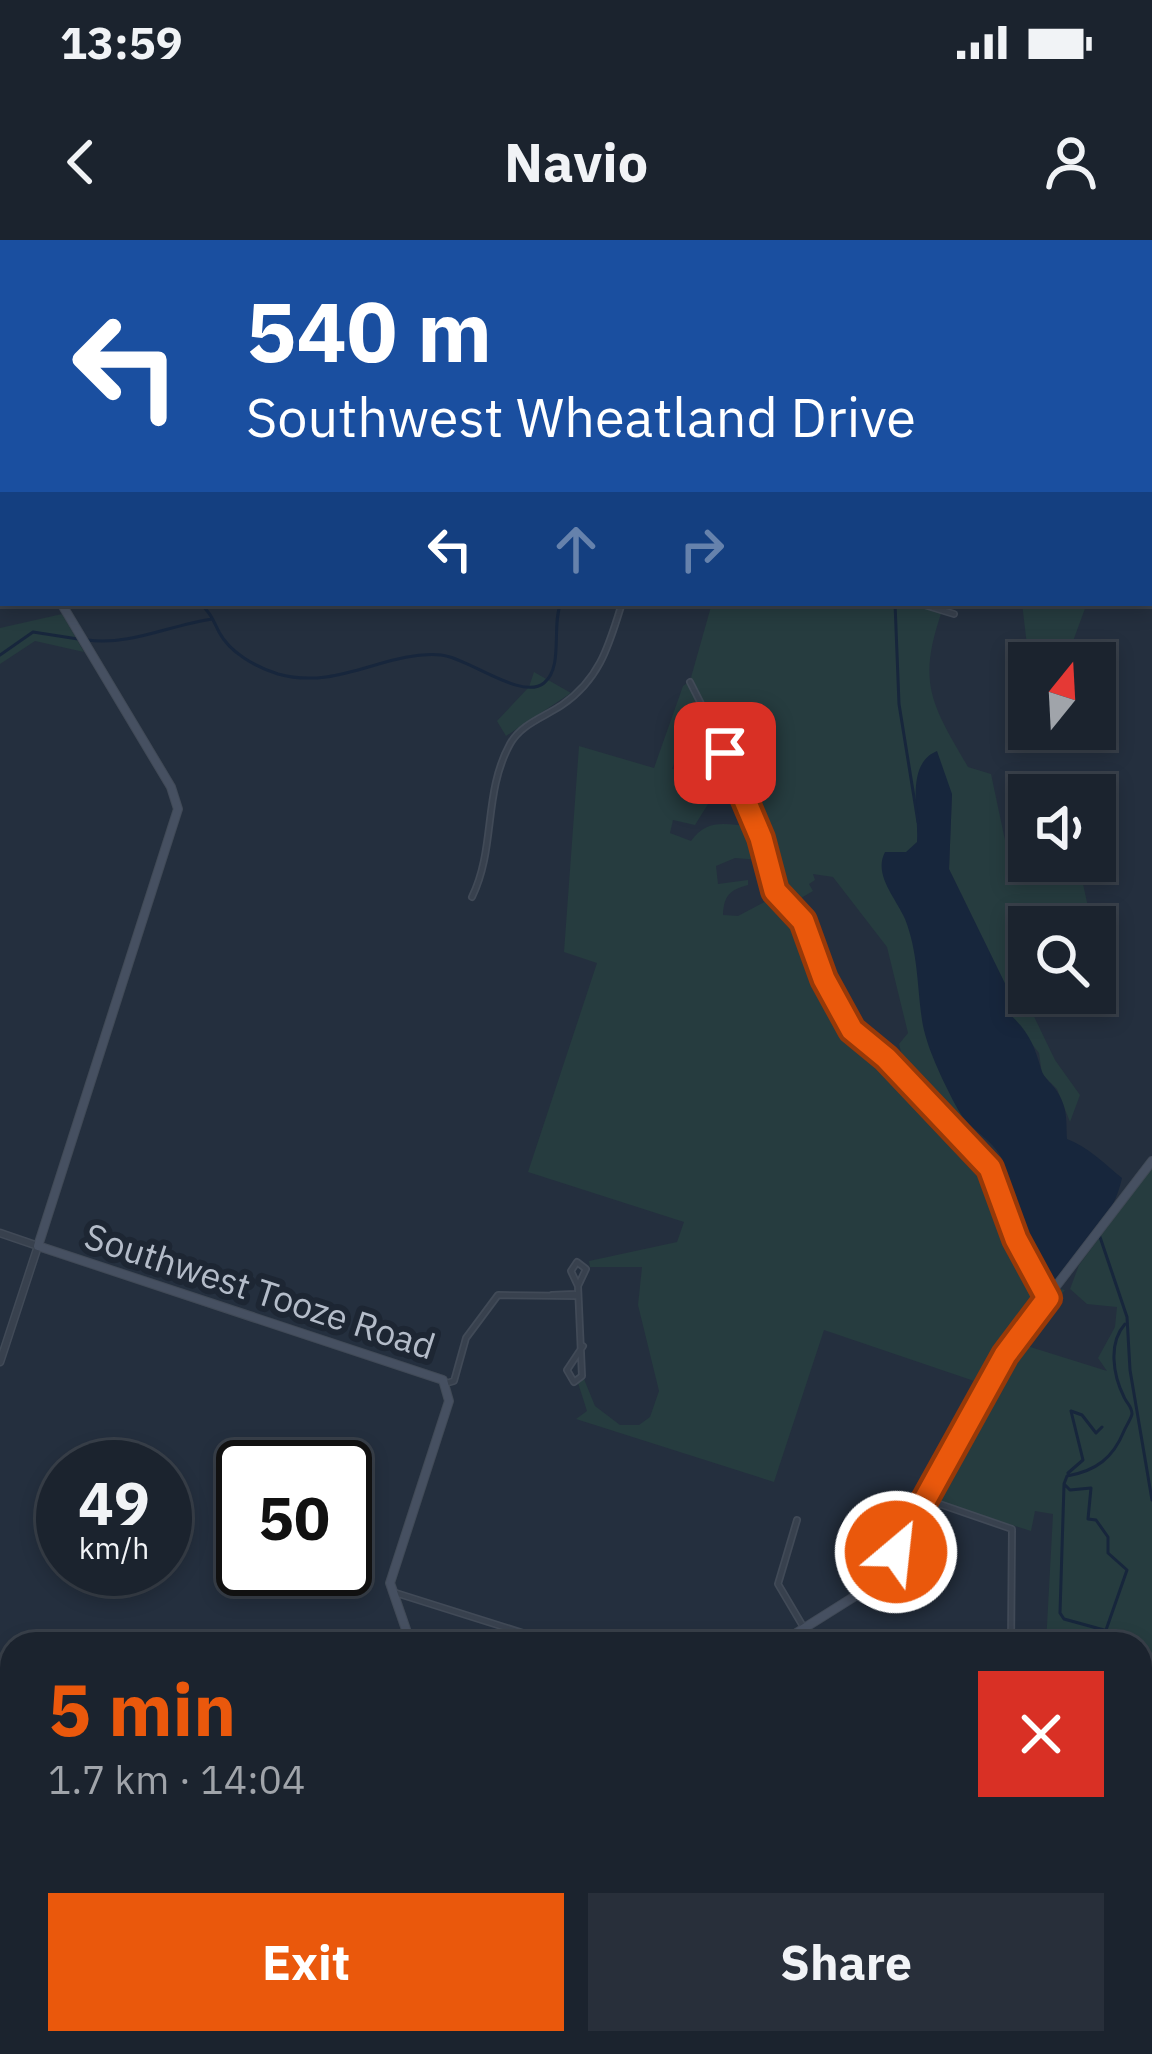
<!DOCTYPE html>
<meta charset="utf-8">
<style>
body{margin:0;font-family:"IBM Plex Sans",sans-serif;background:#282f3a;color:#f1f3f6;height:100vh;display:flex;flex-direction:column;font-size:45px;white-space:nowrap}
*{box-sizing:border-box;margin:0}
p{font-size:39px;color:#a0a4aa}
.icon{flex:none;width:66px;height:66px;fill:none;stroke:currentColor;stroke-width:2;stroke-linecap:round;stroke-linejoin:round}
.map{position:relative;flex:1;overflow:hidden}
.drawer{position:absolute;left:0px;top:1392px;width:1152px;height:423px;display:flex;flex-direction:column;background:#1b232e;border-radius:36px 36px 0 0;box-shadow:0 6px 18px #0003,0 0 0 3px #39404a}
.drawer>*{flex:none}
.hud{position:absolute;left:0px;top:0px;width:1152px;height:366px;box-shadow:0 6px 18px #0003,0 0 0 3px #39404a;background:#1a4fa0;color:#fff;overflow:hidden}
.needle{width:78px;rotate:18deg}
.fabs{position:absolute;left:1008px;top:402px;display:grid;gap:24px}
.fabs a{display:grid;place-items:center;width:108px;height:108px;border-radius:0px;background:#1b232e;box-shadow:0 6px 18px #0003,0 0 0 3px #39404a;font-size:60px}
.speed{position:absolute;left:36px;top:1200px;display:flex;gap:24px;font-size:60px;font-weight:700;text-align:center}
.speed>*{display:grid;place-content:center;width:156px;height:156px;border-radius:50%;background:#1b232e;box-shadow:0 6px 18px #0003,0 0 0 3px #39404a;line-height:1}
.speed small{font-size:30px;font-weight:400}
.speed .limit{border:6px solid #111;border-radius:18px;background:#fff;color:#111}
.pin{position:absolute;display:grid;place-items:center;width:102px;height:102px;color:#fff;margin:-51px;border-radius:24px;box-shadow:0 6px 18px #0006}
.me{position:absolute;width:132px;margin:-66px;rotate:28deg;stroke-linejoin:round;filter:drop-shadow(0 0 9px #0008)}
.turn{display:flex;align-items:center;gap:42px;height:252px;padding:0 48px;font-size:54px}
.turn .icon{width:156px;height:156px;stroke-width:2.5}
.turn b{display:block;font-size:84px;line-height:102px}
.lanes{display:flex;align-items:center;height:114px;padding:0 48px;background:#0003;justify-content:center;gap:60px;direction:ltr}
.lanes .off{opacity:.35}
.round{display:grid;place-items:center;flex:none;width:126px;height:126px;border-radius:0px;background:#282f3a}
.headline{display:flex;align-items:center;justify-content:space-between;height:204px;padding:0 48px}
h1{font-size:72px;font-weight:700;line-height:90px;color:#ea580c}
.action{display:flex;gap:24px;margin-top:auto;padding:24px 48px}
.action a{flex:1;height:138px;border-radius:0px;background:#ea580c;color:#fff;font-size:48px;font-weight:700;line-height:138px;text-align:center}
.action a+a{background:#282f3a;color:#f1f3f6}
.status{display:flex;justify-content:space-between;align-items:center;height:84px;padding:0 60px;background:#1b232e;direction:ltr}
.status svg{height:33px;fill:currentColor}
header{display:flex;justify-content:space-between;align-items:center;height:156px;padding:0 48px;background:#1b232e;font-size:54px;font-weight:700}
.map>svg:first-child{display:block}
.green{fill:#263c3f;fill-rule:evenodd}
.water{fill:#17263c}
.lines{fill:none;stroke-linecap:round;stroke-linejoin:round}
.stream{stroke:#17263c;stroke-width:3}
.minor-casing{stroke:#414a57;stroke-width:8}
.tertiary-casing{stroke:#414a57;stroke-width:9}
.secondary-casing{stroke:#414a57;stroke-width:10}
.minor{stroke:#38414e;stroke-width:4.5}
.tertiary{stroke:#38414e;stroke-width:6}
.secondary{stroke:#465061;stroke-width:8}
.route-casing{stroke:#983908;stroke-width:30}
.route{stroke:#ea580c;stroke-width:21}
.labels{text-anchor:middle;stroke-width:12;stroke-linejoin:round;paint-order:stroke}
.street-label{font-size:36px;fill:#b4bcc9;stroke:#1d2633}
</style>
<div class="status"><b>13:59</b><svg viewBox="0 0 49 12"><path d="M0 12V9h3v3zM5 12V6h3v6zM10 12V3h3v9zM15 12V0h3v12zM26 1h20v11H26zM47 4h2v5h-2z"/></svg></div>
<header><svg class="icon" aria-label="back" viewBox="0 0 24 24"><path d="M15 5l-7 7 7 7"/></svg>Navio<svg class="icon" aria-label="person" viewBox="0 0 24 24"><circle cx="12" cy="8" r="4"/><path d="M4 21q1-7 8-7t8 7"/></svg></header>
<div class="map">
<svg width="1152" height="1814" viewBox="0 0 1152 1814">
<rect width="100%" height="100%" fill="#242f3e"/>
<path class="green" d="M712,363H914L942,371C917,443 931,463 968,527L991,534L1009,619L1029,616V621H1078L1090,676L1083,687H1029V753H1039L1034,762H1027L1055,820L1080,855L1070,882L1057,849L1042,834L1039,813L1007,772L1013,760L949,629L952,554L919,552L946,843L967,887L954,882L940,854L929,867C947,884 979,904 991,926C1014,969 1003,1023 1054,1047L986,1145L824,1090L774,1242L576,1179L587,1171L578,1143L584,1139L595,1166L620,1185H639L650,1177L659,1151L638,1065L642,1027H590L589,1021L677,1002L684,982L528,932L597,723L564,712L579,506L654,528L683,446L690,441ZM710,484L735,527L672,529L678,513L709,504L703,486ZM738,531L762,590L772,641L789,665L813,651L809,644L815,640L813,634L833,637L887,707L908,793L899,804L903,820L855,804L810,716L799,680L788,685L768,660L738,676L723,675C724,656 729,650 748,645V640L718,644L716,626L735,618L760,620L752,587C727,584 707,578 691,601L670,593L673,580L695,585L713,556H740Z
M1022,363H1087L1065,423H1029Z
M62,374L84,412L35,401L0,424V388Z
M534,432L571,453L506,496L497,481L529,447Z
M1152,927V1814H944L934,1803H1140V1404H1046L1053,1274L1035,1271L1031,1291L929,1259L1004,1127L1060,1049L1065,1050L1024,1105L1107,1131L1098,1118L1115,1087L1117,1067L1087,1064L1070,1049L1079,1025Z
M0,1564L12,1568V1689L0,1685Z
M124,1803H295L296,1814H154Z
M483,1803H592L625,1814H475Z"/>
<path class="water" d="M937,511L952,554L949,629L1013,760L1007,772C1028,790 1034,804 1041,829C1044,839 1053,844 1058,853C1068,870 1066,881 1067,899C1087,906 1106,925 1122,938C1114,977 1082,1009 1058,1040C1005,1026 1017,961 1003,921C994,899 968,890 956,866C943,841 926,807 922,780C917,745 918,712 905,679C896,658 873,635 885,612H906L917,602C919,572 905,524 937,511Z"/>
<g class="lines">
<path class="stream" d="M582,0V3
M0,31H3
M199,363C210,371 213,380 219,392C230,413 256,427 278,434C338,451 386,410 441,415C469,418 522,461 544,443C564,427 551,385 561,363
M895,363L899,464L918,582
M87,400C130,406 170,385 212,379
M0,415L33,392L78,399
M1100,997L1127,1077L1130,1130L1152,1260
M1068,1233L1083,1220L1071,1171L1082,1175L1096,1193L1102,1187
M1064,1245L1060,1373L1064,1379L1104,1390
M1107,1404L1106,1390L1127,1330L1108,1313V1297L1096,1280L1088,1279L1091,1248L1070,1250L1064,1244L1067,1236C1096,1231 1113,1218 1124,1191C1126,1186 1131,1179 1132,1174C1132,1166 1127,1164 1124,1157C1113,1135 1108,1103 1125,1084
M1140,1608V1616
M1140,1674L1152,1654
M1140,1800L1152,1807
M267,1814L275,1803
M1068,1814L1071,1803"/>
<defs>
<path id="minor" d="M364,3L365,0
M828,3L829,0
M918,363L954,374
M690,442L739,539L775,651L803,681L824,739L852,790L886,817L990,929L1016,999L1048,1058
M472,657C496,608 483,553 510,504C521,484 544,477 562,465C600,439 609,405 622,363
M577,1022L586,1029L578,1046L571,1031Z
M578,1046L582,1136L574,1142L567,1130L583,1106
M552,1055L575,1054
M447,1143L454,1141L466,1098L498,1055L577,1056
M925,1259L1012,1289L1011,1404
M797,1280L778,1344L804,1388
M396,1353L558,1404
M0,1445L12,1442
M596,1803L632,1814
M850,1803L856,1814
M471,1814L479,1803
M682,1814L686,1803
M731,1814V1803
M776,1814L793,1803"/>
<path id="tertiary" d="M0,993L38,1006L0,1122"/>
<path id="secondary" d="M0,65L3,66
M61,363L171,547L178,569L38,1006L443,1140L449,1161L390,1343L411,1404
M779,1404L860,1353L885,1330L1011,1105L1152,921
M924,1803L934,1814
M432,1814L439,1803"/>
</defs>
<use href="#minor" class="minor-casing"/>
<use href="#tertiary" class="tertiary-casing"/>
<use href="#secondary" class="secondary-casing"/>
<use href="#minor" class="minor"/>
<use href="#tertiary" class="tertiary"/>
<use href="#secondary" class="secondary"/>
</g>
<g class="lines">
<defs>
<path id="route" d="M725,513L761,598L775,651L803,681L824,739L852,790L886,818L990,928L1016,999L1048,1058L1005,1115L896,1312"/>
</defs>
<use href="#route" class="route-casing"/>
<use href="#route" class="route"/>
</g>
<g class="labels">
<g class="street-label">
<text transform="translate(260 1051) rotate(18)" y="13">Southwest Tooze Road</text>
</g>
</g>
</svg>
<div class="fabs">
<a><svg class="needle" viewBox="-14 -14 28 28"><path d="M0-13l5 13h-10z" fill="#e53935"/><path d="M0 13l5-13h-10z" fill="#a0a4aa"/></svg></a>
<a><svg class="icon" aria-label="sound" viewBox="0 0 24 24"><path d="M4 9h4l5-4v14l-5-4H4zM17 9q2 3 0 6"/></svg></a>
<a><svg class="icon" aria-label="search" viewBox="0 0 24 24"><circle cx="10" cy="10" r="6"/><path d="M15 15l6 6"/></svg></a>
</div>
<div class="speed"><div>49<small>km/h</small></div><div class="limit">50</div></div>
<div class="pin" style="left:725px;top:513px;background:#d93025"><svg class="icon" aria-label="arrive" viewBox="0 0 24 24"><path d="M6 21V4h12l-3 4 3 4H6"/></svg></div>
<svg class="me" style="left:896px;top:1312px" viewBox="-20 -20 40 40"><circle r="17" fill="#ea580c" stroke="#fff" stroke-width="3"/><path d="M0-11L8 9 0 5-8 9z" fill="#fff"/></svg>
<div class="hud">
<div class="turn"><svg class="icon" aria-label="left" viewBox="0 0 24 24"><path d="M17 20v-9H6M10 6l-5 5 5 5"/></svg><div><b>540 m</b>Southwest Wheatland Drive</div></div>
<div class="lanes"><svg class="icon" aria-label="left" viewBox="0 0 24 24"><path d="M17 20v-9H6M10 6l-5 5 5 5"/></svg><svg class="icon off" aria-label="ahead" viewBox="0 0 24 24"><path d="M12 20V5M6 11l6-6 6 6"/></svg><svg class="icon off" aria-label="right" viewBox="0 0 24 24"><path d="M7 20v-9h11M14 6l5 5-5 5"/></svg></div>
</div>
<section class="drawer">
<div class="headline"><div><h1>5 min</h1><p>1.7 km · 14:04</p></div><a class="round" style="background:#d93025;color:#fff"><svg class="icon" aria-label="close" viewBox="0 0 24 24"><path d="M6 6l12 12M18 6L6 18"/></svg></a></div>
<div class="action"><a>Exit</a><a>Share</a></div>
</section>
</div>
